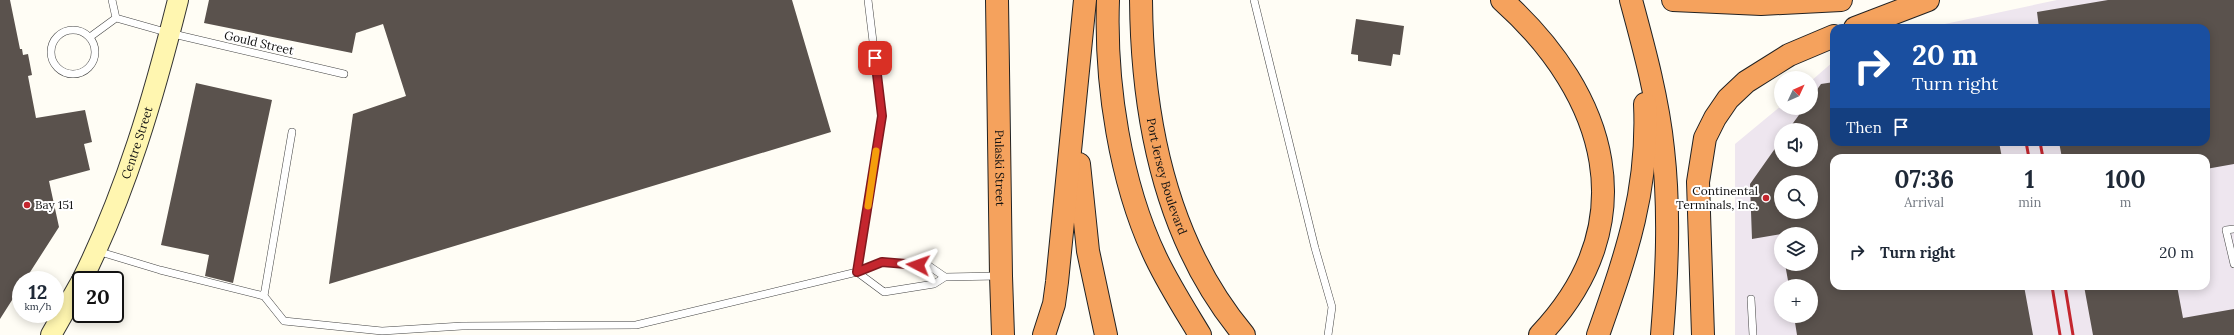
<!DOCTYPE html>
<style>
body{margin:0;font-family:Lora,serif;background:#f6f6f7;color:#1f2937;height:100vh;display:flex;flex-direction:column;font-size:15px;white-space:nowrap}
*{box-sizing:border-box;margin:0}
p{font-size:13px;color:#747a83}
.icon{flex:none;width:22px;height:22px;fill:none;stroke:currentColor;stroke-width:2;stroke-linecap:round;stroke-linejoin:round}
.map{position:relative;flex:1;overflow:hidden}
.drawer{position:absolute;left:1830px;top:154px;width:380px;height:136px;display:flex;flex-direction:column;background:#fff;border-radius:12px;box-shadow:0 2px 10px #0003}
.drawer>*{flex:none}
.guide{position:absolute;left:1830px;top:24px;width:380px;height:122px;border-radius:12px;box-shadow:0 2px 10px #0003;background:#1a4fa0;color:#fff;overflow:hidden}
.needle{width:26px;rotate:46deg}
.buttons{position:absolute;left:1774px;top:71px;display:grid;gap:8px}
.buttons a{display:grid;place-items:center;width:44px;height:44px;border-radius:50%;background:#fff;box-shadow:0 2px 10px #0003;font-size:20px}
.speed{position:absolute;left:12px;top:271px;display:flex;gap:8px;font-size:20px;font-weight:700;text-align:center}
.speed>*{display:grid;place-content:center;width:52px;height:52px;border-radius:50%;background:#fff;box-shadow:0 2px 10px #0003;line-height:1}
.speed small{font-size:10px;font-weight:400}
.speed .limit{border:2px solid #111;border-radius:6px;background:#fff;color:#111}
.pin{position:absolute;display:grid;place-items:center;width:34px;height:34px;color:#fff;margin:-17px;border-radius:8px;box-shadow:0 2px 6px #0006}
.me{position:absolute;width:44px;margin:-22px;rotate:274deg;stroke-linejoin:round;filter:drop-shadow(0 0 3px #0008)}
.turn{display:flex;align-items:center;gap:14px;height:84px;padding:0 16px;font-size:18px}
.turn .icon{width:52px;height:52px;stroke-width:2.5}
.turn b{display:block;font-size:28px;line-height:34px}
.then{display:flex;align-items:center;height:38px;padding:0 16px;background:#0003;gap:8px;font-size:15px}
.eta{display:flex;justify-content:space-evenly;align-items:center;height:68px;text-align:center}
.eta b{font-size:24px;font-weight:800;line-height:28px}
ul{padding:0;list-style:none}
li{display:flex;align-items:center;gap:12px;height:60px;padding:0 16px}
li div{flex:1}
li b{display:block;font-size:15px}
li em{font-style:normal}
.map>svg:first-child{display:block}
.industrial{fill:#eee6ef;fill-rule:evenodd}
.building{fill:#5a524d;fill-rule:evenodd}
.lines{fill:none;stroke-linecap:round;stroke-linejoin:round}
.lane-casing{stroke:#444;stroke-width:8}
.secondary-casing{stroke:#333;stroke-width:22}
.highway-casing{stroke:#222;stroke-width:24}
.lane{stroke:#fff;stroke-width:7}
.secondary{stroke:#fff6b0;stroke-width:20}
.highway{stroke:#f5a25d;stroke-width:22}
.rail{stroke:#c4262e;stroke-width:3}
.route-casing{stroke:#7f191e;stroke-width:10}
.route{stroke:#c4262e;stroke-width:7}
.slow{stroke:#f59e0b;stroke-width:7}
.poi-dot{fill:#c4262e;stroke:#fff;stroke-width:1.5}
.labels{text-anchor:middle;stroke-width:4;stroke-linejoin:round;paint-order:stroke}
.street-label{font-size:12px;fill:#111;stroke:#fff}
.poi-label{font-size:12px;fill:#111;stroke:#fff;text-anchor:end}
</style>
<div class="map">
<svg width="2234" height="335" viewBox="0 0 2234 335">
<rect width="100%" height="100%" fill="#fffdf5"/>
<path class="industrial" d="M2057,0H2234V335H1735V144L1781,106V108H1811V81L1834,61V142H2206V28H1926ZM1781,130H1811V160H1781ZM1834,158H2206V286H1834ZM1781,182H1811V212H1781ZM1781,234H1811V264H1781ZM1781,286H1811V316H1781Z"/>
<path class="building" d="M0,0H10L20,49H22L23,55L28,54L32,75L28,76L36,118L85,110L92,142L84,144L90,170L49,181L59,227L25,280H21V286L0,319Z
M209,0H792L831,132L329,284L353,114L406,96L383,24L356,33L352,53L204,23Z
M2108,0H2234V164L2206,169V158H2062L2059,142H2206V28H2039L2037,12Z
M1356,19L1404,26L1400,55L1393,54L1391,66L1358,61V55L1351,54Z
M1834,82V142H1999L2002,158H1834V286H2024L2033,335H1797L1794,316H1811V286H1789L1785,264H1811V234H1781L1752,239L1750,184L1781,140V160H1811V130H1788L1804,108H1811V98L1821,84ZM1781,182H1811V212H1781Z
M196,83L272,100L233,283L205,276L209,255L161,245Z
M2084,286H2177L2183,318L2234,309V335H2093Z"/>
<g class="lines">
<defs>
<path id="lane" d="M112,0L116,18L169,33L344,74
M1254,0L1315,248L1332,307L1328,335
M51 52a22 22 0 1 1 44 0a22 22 0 1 1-44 0Z
M90,37L116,18
M292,132L264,296L284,321L382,331L462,326L636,325L857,272L882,262L929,266L945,277
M2234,229L2226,230L2234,264
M97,251L160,270L264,296
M857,272L882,116L868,0
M857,272L884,292L934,284L945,277L998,276
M1751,299L1753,335"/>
<g id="secondary">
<path id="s1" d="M82,280C126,192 154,96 178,0"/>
<path d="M51,335L81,282"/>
</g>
<g id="highway">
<path id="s2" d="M997,0L1001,276L1003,335"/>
<path d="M1108,0C1105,83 1120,183 1156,258C1169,285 1185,310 1200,335"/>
<path id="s3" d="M1141,0C1142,118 1166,242 1244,335"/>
<path d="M1502,0C1608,95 1646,223 1540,335"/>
<path d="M1631,0C1644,48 1658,99 1663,149C1670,211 1667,273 1662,335"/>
<path d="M1673,0L1761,4L1841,0"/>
<path d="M1855,28L1928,0"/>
<path d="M1079,164L1088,251L1106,335"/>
<path d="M1044,335L1054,304L1057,282L1085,0"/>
<path d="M1598,335C1626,255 1649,191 1645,104"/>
<path d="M1703,335L1698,182L1705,138L1715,118L1728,99L1746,82L1789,55L1834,36"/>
</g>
</defs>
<use href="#lane" class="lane-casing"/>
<use href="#secondary" class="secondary-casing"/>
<use href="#highway" class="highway-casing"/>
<use href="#lane" class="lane"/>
<use href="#secondary" class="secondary"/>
<use href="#highway" class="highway"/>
<path class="rail" d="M2026,142L2029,158
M2040,142L2043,158
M2052,286L2060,335
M2065,286L2073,335"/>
</g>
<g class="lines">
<defs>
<path id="route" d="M875,58L882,116L857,272L882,262L918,265"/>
</defs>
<use href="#route" class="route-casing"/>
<use href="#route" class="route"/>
<path class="slow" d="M868,206L876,151"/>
</g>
<g class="poi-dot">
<circle cx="1766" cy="198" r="4"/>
<circle cx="27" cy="205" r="4"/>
</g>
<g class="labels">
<g class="street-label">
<text transform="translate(259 43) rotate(13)" y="4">Gould Street</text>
<text dy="4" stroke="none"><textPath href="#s1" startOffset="148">Centre Street</textPath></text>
<text dy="4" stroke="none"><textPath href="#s2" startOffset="168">Pulaski Street</textPath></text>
<text dy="4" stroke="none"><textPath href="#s3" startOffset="179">Port Jersey Boulevard</textPath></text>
</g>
<g class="poi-label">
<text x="1758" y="195">Continental<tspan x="1758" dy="14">Terminals, Inc.</tspan></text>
<text x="35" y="209" text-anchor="start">Bay 151</text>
</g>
</g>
</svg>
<div class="buttons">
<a><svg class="needle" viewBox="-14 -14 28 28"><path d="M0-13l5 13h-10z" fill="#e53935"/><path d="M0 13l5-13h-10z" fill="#747a83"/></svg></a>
<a><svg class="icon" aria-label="sound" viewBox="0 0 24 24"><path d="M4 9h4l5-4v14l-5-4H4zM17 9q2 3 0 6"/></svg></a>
<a><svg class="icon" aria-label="search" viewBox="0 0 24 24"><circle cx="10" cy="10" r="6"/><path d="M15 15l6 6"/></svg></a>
<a><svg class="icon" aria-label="layers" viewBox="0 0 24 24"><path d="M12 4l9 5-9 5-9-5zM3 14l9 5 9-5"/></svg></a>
<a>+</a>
</div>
<div class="speed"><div>12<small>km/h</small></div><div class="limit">20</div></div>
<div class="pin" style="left:875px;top:58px;background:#d93025"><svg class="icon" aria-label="arrive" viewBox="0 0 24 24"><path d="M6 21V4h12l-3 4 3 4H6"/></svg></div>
<svg class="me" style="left:918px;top:265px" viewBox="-20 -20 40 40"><path d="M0-17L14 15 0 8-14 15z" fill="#c4262e" stroke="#fff" stroke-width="4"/></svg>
<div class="guide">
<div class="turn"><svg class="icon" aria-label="right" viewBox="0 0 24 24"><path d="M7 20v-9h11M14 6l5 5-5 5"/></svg><div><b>20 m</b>Turn right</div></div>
<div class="then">Then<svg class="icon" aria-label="arrive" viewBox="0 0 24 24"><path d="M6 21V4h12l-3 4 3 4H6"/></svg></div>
</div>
<section class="drawer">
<div class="eta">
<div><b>07:36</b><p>Arrival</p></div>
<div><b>1</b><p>min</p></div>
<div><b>100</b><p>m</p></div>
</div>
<ul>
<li><svg class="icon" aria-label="right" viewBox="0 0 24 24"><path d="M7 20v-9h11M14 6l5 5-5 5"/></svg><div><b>Turn right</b></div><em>20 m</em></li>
</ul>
</section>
</div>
